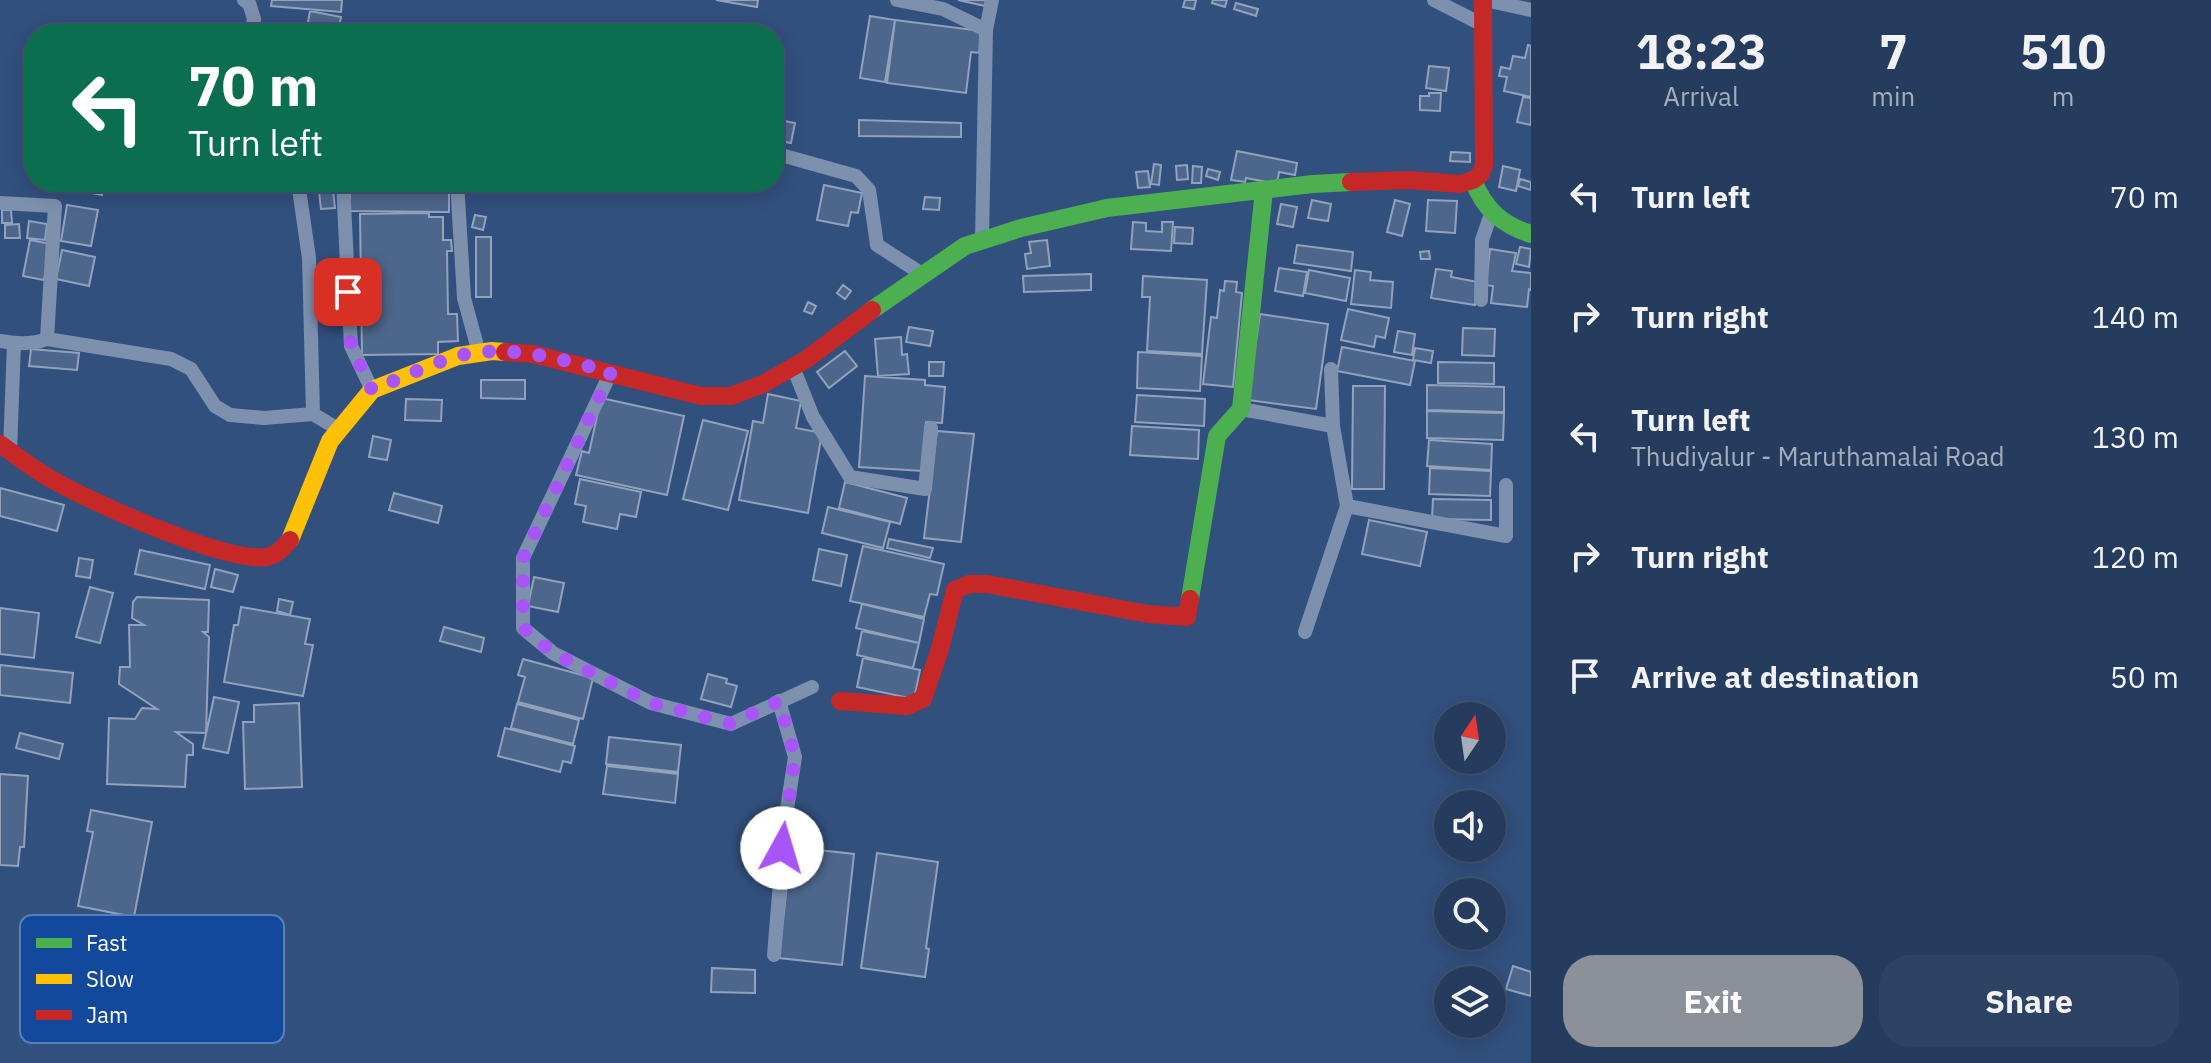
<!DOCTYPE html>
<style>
body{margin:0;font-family:"IBM Plex Sans",sans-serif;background:#2e4364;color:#f1f3f6;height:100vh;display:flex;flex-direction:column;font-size:30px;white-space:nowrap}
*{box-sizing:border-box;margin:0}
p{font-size:26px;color:#a4adbc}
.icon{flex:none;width:44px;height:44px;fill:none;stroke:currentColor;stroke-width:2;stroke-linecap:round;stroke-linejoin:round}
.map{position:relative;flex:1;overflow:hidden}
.panel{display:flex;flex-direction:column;background:#263c5e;width:680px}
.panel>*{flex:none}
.guide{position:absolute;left:24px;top:24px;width:760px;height:168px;border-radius:32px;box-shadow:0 4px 20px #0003,0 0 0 2px #425673;background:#0b6e4f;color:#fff;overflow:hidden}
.needle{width:52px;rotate:13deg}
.tools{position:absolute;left:1434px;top:702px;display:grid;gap:16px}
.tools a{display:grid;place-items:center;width:72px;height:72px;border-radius:50%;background:#263c5e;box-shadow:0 4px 20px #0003,0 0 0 2px #425673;font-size:40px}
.pin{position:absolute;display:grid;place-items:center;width:68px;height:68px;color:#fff;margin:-34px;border-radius:16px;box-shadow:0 4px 12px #0006}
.me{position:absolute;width:88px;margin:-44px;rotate:6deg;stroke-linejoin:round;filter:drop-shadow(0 0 6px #0008)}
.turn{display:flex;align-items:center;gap:28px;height:168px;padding:0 32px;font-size:36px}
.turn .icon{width:104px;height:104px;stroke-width:2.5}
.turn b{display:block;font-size:56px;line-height:68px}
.eta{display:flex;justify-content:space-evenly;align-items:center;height:136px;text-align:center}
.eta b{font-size:48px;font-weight:700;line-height:56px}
.action{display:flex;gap:16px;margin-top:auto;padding:16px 32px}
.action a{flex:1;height:92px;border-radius:32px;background:#8c9099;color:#fff;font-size:32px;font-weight:700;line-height:92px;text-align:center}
.action a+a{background:#2e4364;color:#f1f3f6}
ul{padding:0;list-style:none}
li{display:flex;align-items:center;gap:24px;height:120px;padding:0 32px}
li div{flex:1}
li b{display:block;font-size:30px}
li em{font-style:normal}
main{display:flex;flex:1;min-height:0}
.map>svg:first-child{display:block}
.building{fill:#4d668b;stroke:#92a2bc;stroke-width:2}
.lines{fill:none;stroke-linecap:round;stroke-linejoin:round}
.street{stroke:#7d91af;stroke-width:14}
.fast{stroke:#4caf50;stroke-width:18}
.slow{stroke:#ffc107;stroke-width:18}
.jam{stroke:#c62828;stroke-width:18}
.route{stroke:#a855f7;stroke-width:14;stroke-dasharray:0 25.2}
.key{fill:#13499d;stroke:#5a80ba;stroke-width:2}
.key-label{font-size:22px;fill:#fff}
</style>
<main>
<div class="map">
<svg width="1531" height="1063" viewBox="0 0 1531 1063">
<rect width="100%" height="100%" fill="#32507e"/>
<path class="building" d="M272,0H342L341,12L271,6Z
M716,0H758L757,7Z
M958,0H986L985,6Z
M1185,0H1196L1194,9L1183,7Z
M1213,0H1227L1225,7L1212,3Z
M1236,3L1258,9L1256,16L1234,9Z
M310,11L341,17L338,33L307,27Z
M870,16L895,20L885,82L860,78Z
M895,20L982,31L979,53L971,52L966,93L887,83Z
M463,29L509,30V34H463Z
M1528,45L1531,46V97L1504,91L1507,77L1499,76L1501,67L1510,69L1513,56L1525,58Z
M1429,66L1449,68L1446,91L1426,88Z
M1429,93H1441L1440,111L1420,110V96H1429Z
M1523,97L1531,98V125L1517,122Z
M774,119L795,123L791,143L774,140Z
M859,120L961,123V137L859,136Z
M1237,151L1297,163L1295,175L1279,172L1277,184L1246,178L1245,182L1231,180Z
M1451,152L1470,153V162L1450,161Z
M1154,164L1161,165L1159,185L1151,184Z
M1187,165L1188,179L1177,180L1176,166Z
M1193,166L1202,167L1201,183H1192Z
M1503,166L1520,170L1516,191L1499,187Z
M1208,169L1220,172L1218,180L1206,176Z
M1148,171L1150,187L1138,188L1136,172Z
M1520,179L1531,182V190L1518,186Z
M84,182H105L102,195L82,191Z
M318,182H332L335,208L321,209Z
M350,182H449V212L350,211Z
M824,185L862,193L858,213L851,212L848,226L817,220Z
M925,197L940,198L939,210L923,209Z
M1312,200L1331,204L1328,221L1308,218Z
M1395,200L1410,204L1402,236L1387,232Z
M1428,200L1457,201L1455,233L1426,231Z
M1281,204L1297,207L1293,227L1277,224Z
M67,205L98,210L91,246L61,241Z
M2,210H11L12,223H2Z
M429,213V217H443V240H451L452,251H447L448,314H457L458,341L438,342V354L362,355L360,214Z
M475,215L486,217L483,230L472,227Z
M29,221L47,224L45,240L27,238Z
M1133,222L1146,223V231L1162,232V222H1173L1171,251L1131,249Z
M19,224L20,238H5V225Z
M1175,227L1193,228L1192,244L1174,243Z
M476,237H491V297H476Z
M30,240L51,244L44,280L23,276Z
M1047,240L1050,266L1027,269L1025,254L1031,253L1029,242Z
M1297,245L1353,252L1351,271L1294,263Z
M1520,247L1531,249L1529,267L1516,264Z
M1490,249L1516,253L1512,271L1531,273V290L1529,289L1527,307L1491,303L1493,286L1486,285Z
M62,250L95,257L89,286L56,279Z
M1429,251L1430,259H1421L1420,252Z
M1279,268L1307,272L1303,296L1275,291Z
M1436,269L1452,271L1451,277L1478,282L1475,305L1431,298Z
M1309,270L1350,278L1346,301L1305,293Z
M1355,270L1371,272L1370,280L1393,282L1391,308L1351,304Z
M1091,274V290L1024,292L1023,276Z
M1143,276L1207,280L1202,354L1147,351L1150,297H1142Z
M1225,281L1237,282L1236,292L1242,293L1233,387L1203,384L1211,317L1217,318L1220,290L1224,291Z
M843,285L851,291L845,299L837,293Z
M808,302L816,306L812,314L804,311Z
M1348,309L1389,318L1385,338L1376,336L1374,347L1341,340Z
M1260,314L1328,324L1316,409L1248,400Z
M909,327L933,331L930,346L906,342Z
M1463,328L1495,329L1494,356L1462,355Z
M1398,331L1415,334L1412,355L1394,352Z
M901,337L902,355L907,354L909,374L878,376L875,339Z
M1342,347L1415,361L1410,385L1337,371Z
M1415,348L1433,351L1431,363L1413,360Z
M31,349L79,353L77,370L29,366Z
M845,351L857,366L829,388L817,372Z
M1138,352L1202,356L1200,391L1137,388Z
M929,362H944L943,376H929Z
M1438,362L1494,363V384L1438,383Z
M865,376L925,380V385L945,387L942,423L926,422L923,471L859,467Z
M481,380H525V399L481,398Z
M1427,385L1504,387V412L1427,410Z
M1353,386H1385L1384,489H1352Z
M768,394L801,401L796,428L822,433L808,513L739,500L753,421L763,423Z
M1137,395L1205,399L1204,426L1135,422Z
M601,398L684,416L667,495L576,475L582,451L589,453Z
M406,399L442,400L441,421L405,420Z
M1427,411L1504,413L1503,440L1427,438Z
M703,420L748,431L728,510L683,499Z
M1132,426L1199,430L1198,459L1130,455Z
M937,431L974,434L961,542L924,538Z
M373,436L391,440L387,460L369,457Z
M1429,440L1492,444L1491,470L1427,466Z
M1430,468L1491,471L1490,496L1429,494Z
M580,479L641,492L636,517L620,514L617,529L583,522L586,506L575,504Z
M845,482L907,498L900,524L839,508Z
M0,488L64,505L57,531L0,516Z
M394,493L442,506L438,523L389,510Z
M1433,499L1491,500V520L1432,519Z
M828,507L890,522L883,548L822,533Z
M1369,520L1427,532L1420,566L1362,554Z
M889,539L933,548L930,558L887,548Z
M863,546L944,564L937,595L930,594L924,617L850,601Z
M819,549L847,555L841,586L813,580Z
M140,550L210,565L205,589L135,574Z
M79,558L93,560L90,578L76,576Z
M215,569L238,575L233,592L211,587Z
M534,577L564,583L558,612L528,606Z
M90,587L113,593L100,643L76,637Z
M137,597L209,600L208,632H203L209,637L206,733L176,732L193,744V755H187L185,787L107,784L109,718L135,719L142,708L157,709L119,684L120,667H130L129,625H144L132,618L133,602Z
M279,599L293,602L290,615L277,611Z
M862,604L924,619L919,643L856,628Z
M241,607L310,619L305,644L313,645L303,696L224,682L234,625H238Z
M0,608L39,613L34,658L0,654Z
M444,627L484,638L481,652L440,641Z
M862,631L919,643L913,668L857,655Z
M863,658L920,670L914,699L857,687Z
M523,659L593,678L583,719L518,702L525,677L518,675Z
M0,665L73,673L70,703L0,695Z
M708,674L727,679L726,683L737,686L731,707L701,699Z
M214,697L239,702L228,753L203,748Z
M299,703L302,787L245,789L243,722H254V705Z
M517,704L579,720L573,744L511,728Z
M505,728L575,746L571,763L563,761L560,772L498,756Z
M20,733L63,744L59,759L16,748Z
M609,737L681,745L678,772L606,764Z
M607,766L678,774L675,803L603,794Z
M0,774L28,776L24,847H20L18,866L0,865Z
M91,810L152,822L134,917L78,906L93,832L87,831Z
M791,847L854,854L842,965L779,958Z
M877,853L938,862L926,948L929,949L925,977L861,968Z
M1513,966L1531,972V996L1506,989Z
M712,968L755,970V993L711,992Z"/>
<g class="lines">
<path class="street" d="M244,0L249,3L254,19L251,34
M897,0L943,9L986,30
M1434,0L1483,25
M1485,0L1531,10
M774,153L856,176L869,190L877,245L922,274
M298,182L309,258L313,414
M343,182L351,346L372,390
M457,182L464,298L479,353
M0,203L55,206L47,339
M982,240L986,30L992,0
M1481,300L1482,240L1491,214
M0,341C16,344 31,345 47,339L171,359L191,369L215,406L230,415L264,418L313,414L338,429
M793,367L813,417L850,477L925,489L931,428
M611,372L523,558V628L553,653L651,703L731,724L812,687
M1241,409L1333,426
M10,451L14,343
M1347,506L1506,536V485
M1305,632L1347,506L1333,426L1331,369
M774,955L785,822L795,757L779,701"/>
<path class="fast" d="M1473,180C1484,209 1502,225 1531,234
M872,310L965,246L1021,228L1107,208L1313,184L1351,182
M1190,599L1217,436L1241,409L1264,190"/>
<path class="slow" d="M290,540L330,441L372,390L458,356L492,351L505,352"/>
<path class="jam" d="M1351,182L1409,180L1460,184L1473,180L1481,174L1484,165L1483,0
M505,352L533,354L701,396H731L763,384L807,359L872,310
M0,444C17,456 33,469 51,479C91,502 223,562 266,557C276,556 284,547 290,540
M840,701L907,706L923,699L940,649L955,590L969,584H987L1148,614L1187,617L1190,599"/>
</g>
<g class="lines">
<path class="route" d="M348,292L351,346L372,390C399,379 430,364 458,356C509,343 562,360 611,372L523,558V628L553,653L651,703L731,724L779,701L795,757L782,848"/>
</g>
<rect x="20" y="915" width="264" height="128" rx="12" class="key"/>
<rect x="36" y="938" width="36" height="10" fill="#4caf50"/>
<rect x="36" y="974" width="36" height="10" fill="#ffc107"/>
<rect x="36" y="1010" width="36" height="10" fill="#c62828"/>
<g class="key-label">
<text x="86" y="951">Fast</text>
<text x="86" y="987">Slow</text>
<text x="86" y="1023">Jam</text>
</g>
</svg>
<div class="tools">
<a><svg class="needle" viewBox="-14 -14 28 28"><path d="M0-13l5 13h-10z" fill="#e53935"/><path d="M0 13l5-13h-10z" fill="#a4adbc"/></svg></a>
<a><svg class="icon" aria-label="sound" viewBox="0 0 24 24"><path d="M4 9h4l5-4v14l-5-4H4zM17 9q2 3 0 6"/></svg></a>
<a><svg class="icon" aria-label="search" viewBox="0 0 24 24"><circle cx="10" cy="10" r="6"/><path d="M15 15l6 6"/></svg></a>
<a><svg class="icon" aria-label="layers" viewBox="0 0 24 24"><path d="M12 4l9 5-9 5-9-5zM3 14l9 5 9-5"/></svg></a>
</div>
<div class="pin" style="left:348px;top:292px;background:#d93025"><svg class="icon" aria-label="arrive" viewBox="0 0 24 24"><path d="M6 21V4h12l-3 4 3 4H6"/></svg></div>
<svg class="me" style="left:782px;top:848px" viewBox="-20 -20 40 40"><circle r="19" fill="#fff"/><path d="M0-13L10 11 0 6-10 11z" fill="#a855f7"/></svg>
<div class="guide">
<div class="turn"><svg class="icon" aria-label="left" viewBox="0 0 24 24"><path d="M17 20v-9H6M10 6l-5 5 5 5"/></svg><div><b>70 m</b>Turn left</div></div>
</div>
</div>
<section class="panel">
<div class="eta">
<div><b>18:23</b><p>Arrival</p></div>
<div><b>7</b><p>min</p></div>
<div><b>510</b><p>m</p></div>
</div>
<ul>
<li><svg class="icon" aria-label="left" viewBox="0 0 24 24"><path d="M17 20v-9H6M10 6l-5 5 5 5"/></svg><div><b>Turn left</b></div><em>70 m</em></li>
<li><svg class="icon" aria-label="right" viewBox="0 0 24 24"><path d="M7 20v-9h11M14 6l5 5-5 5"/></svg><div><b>Turn right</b></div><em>140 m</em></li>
<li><svg class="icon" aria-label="left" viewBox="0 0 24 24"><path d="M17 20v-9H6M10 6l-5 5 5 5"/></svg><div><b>Turn left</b><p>Thudiyalur - Maruthamalai Road</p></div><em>130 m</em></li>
<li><svg class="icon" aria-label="right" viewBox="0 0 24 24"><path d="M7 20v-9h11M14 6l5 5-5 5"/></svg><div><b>Turn right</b></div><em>120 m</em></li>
<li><svg class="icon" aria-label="arrive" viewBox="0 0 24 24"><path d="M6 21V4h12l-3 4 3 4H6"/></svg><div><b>Arrive at destination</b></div><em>50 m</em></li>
</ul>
<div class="action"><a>Exit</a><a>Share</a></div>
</section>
</main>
